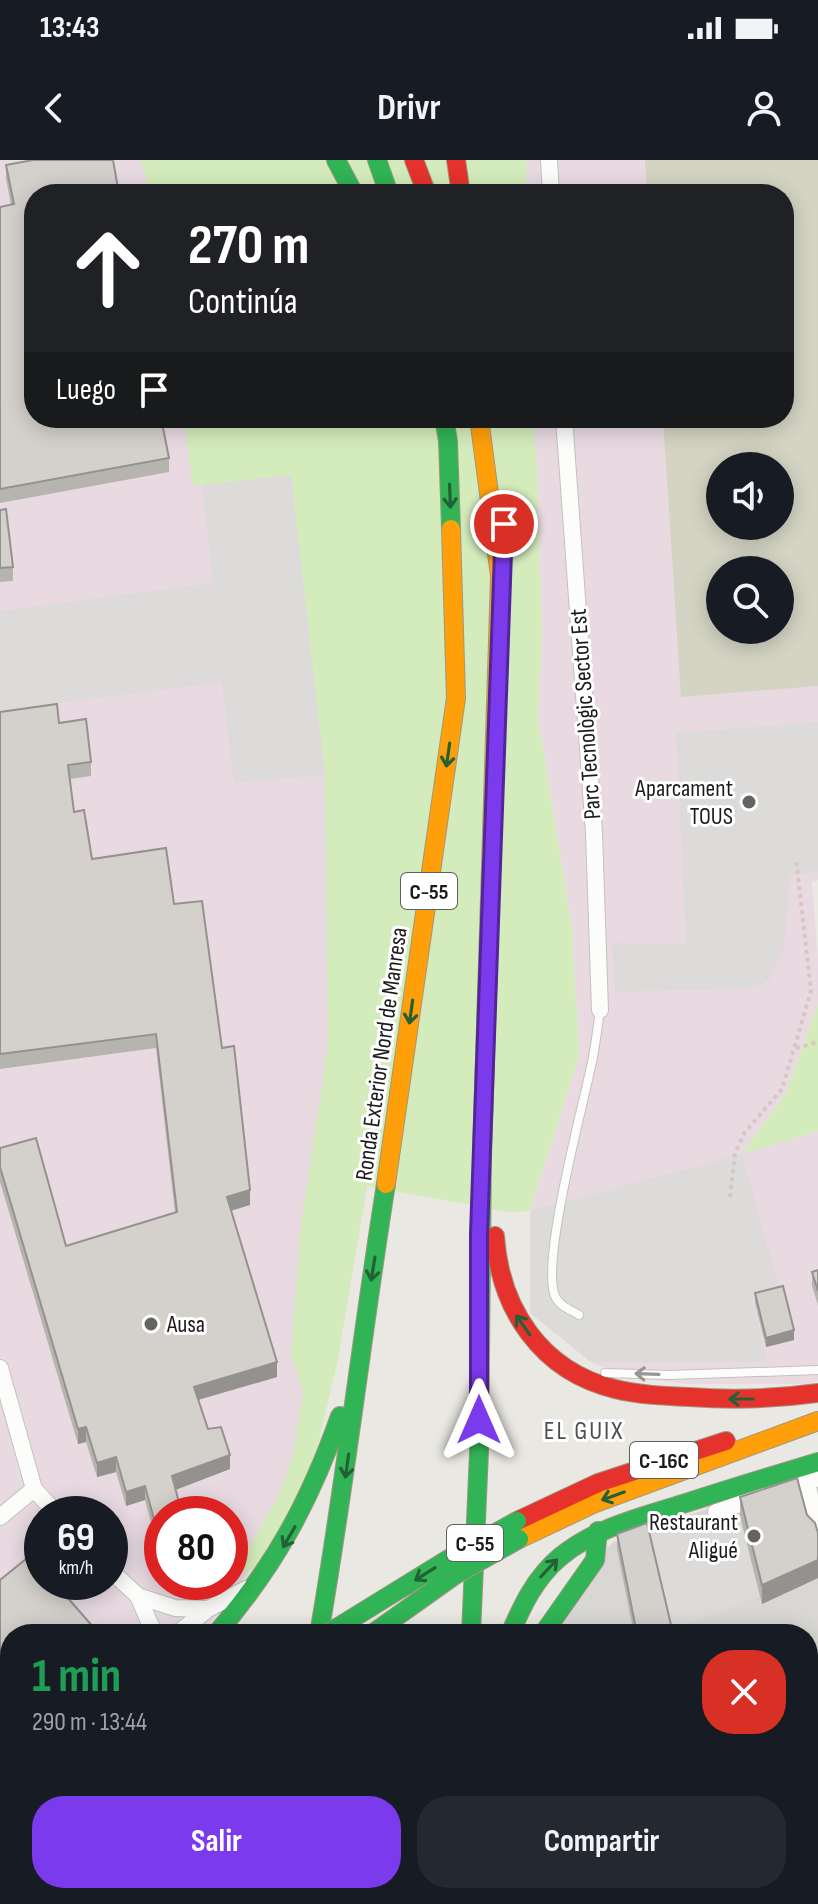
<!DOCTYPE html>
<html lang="es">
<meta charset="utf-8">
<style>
body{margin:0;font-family:"Sofia Sans Condensed",sans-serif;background:#242831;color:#f1f3f6;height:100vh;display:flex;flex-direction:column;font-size:30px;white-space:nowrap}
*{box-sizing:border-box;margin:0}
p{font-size:26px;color:#9ea1a6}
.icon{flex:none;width:44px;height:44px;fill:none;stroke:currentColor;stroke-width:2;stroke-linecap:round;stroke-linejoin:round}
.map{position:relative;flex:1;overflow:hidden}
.side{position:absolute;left:0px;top:1464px;width:818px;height:280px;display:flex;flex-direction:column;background:#171b24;border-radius:32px 32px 0 0;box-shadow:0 4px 20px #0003}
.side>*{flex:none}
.top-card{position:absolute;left:24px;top:24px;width:770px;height:244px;border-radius:32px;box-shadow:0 4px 20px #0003;background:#202124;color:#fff;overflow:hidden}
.tools{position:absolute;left:706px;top:292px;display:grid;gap:16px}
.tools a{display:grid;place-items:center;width:88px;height:88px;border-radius:50%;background:#171b24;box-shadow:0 4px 20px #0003;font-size:40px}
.speed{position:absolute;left:24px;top:1336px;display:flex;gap:16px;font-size:40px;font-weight:700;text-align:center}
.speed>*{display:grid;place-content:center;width:104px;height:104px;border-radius:50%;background:#171b24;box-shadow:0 4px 20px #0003;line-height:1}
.speed small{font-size:20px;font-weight:400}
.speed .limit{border:12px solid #d22;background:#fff;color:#111}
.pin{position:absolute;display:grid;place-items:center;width:68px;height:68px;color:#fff;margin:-34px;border:4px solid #fff;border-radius:50%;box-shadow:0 2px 8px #0007}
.me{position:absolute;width:88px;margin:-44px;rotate:0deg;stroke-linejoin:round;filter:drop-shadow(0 0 6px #0008)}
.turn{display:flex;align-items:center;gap:28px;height:168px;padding:0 32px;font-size:36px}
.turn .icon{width:104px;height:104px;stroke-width:2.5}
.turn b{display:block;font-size:56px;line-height:68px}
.then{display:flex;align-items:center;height:76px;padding:0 32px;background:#0003;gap:16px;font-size:30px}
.round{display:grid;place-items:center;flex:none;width:84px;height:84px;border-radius:32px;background:#242831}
.overview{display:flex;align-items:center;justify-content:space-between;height:136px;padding:0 32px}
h1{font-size:48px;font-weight:700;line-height:60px;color:#1e9e55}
.primary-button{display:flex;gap:16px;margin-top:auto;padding:16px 32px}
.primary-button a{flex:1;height:92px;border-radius:32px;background:#7c3aed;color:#fff;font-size:32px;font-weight:700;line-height:92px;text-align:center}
.primary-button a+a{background:#242831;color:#f1f3f6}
.status{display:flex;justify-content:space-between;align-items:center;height:56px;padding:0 40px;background:#171b24;direction:ltr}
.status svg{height:22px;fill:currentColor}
header{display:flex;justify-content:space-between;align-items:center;height:104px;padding:0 32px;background:#171b24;font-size:36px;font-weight:700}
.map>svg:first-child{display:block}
.residential{fill:#d9d7d4}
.industrial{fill:#e9dae2;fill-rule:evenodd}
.construction{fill:#d3d4c3;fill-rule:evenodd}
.farmland{fill:#eaecd3}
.grass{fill:#d4ecbc}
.parking{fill:#dcdbd9}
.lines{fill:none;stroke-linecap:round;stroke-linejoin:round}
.lane-casing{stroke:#c2c2bf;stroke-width:10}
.street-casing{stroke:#c2c2bf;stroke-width:18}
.fast-casing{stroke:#9f9780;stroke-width:20}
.slow-casing{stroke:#9f9780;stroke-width:20}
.jam-casing{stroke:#9f9780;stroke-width:20}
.path{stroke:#d6c7c3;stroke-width:4;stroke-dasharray:4 4;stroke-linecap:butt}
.lane{stroke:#fcfcfb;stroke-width:8}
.street{stroke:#fcfcfb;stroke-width:16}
.fast{stroke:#30b455;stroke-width:18}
.slow{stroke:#ff9f0a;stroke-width:18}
.jam{stroke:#e5322d;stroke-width:18}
.fast-bridge-casing{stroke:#9f9780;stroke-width:20;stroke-linecap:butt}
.fast-bridge{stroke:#30b455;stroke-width:18}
.wall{fill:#b6b4af}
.shaded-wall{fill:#94928f}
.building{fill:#d4d1cc;stroke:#94928f;stroke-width:2}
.oneway{stroke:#246035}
.oneway2{stroke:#979796}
.route-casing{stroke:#51269a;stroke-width:20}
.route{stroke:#7c3aed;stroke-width:14}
.poi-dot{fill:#636361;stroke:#fff;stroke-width:3}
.labels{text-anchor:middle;stroke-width:6;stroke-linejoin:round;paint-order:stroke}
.shield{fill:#fff;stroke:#5f5f5f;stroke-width:2}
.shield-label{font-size:22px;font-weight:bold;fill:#1b1b1b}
.street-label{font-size:24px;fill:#1b1b1b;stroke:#fff}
.poi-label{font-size:24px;fill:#1b1b1b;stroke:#fff;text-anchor:end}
.neighbourhood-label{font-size:26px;letter-spacing:2px;fill:#4e4e4e;stroke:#fff}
</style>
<div class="status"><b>13:43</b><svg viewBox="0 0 49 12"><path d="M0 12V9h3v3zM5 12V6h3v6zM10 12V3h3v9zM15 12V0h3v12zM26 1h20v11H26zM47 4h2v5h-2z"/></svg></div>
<header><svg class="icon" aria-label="back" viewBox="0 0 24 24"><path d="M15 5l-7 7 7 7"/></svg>Drivr<svg class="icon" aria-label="person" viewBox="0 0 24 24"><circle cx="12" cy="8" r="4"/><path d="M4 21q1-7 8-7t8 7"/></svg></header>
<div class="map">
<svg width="818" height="1744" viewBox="0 0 818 1744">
<rect width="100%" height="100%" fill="#eae8e2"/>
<path class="residential" d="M818,1315V1591L808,1592V1474H551L569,1429L613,1382L740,1337Z"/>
<path class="industrial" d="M0,0H314L333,34H34V258H419L395,866L337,1203L293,1353L202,1474H10V1664L0,1674ZM42,1354H110V1422H42ZM162,1354H230V1422H162Z
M527,0H818V720L812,722L818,802V844L787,931L743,993L818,971V1221L806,1224H687L622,1216L591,1202L530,1153V1051L579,896L572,769L538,556L542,475L537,306L533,258H784V34H526ZM720,306H780V366H720ZM720,410H780V470H720Z"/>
<path class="construction" d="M645,0H818V526L681,537L663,258H784V34H647ZM720,306H780V366H720ZM720,410H780V470H720Z"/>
<path class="farmland" d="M818,1591V1744H518L519,1734H808V1592Z"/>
<path class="grass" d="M141,0H527L526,34H152L149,30Z
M184,258H533L537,306L542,475L538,556L572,769L579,896L530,1051L509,1052L367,1026L337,1203L319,1280L293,1353L257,1407L230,1420L278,1337L294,1292L303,1232L291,1192L301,1065L328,885L325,615L291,315L193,326Z
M818,844V971L742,994L787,931Z"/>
<path class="parking" d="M291,315L325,615L234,623L222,522L0,551V451L213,423L202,325Z
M818,562V711L790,716L784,787L769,820L755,828L615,832L612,783L686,784L676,573Z
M742,994L781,1134L752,1140L767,1202H591L530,1153V1051Z
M738,1348L760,1436L669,1471L647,1377Z"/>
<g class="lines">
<defs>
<path id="lane" d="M579,1155C571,1150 559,1146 555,1136C541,1103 581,953 590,911C595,891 597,871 600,850
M605,1213L669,1215L818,1210"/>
<path id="street" d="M549,0L551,34
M564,258L594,673L600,850
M0,1208L34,1329L57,1354
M807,1322L818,1371
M716,1352L818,1318
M0,1357L34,1329
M110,1410L138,1436L175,1448L208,1449
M138,1436L151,1466V1474
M177,1474L208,1449L246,1429
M0,1642L10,1633"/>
<path id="fast" d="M336,0L354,34
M377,0L389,34
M444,258L448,281L451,369
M216,1474C275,1406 310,1341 340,1256
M319,1474C345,1325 362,1174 386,1024
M471,1474L479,1292L482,995
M510,1474C522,1446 535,1418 560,1397C596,1367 645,1356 689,1342C732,1328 775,1315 818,1302
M543,1474L595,1400L598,1371
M0,1722L10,1714
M477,1744L479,1734"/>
<path id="slow" d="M479,258L500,416L491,705
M386,1024L456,538L451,369
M519,1379L595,1343L818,1261
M0,1687L10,1677
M308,1744L317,1734"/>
<path id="jam" d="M414,0L427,34
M456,0L461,34
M482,995L491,705
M495,1076C500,1149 541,1211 615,1229C639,1235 664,1236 689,1237C732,1240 775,1239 818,1233
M517,1361L598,1323L726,1281
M158,1744L163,1734
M238,1744L243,1734"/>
</defs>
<use href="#lane" class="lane-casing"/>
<use href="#street" class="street-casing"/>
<use href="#fast" class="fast-casing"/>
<use href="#slow" class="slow-casing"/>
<use href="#jam" class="jam-casing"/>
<path class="path" d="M796,888L818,882
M730,1037L735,993L745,972L782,929L811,831L796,699"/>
<use href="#lane" class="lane"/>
<use href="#street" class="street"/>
<use href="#fast" class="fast"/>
<use href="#slow" class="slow"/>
<use href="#jam" class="jam"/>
<defs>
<path id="fast-bridge" d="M327,1474L447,1400L517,1361
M372,1474L455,1415L519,1379"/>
</defs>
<use href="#fast-bridge" class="fast-bridge-casing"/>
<use href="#fast-bridge" class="fast-bridge"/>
</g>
<path class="wall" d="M6,5L169,298V312L0,343V47L11,45L6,19Z
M0,350L13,407V421L0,422Z
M0,552L59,563L91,602V616L70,619L74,652L92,699L174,744L222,888L250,1045L231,1050L277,1217L198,1240L208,1269L230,1309L176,1330L162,1354V1391L157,1385L145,1340L126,1346L116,1312L97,1317L86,1282L78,1284L0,1022V988L66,1086L175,1053L156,888L0,909Z
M818,1110V1145L812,1126V1112Z
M755,1133L794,1180L766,1187L755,1143Z
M740,1337L807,1355L818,1373V1418L762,1444L740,1356Z
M617,1374L672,1474H634L617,1389Z
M818,1517V1586L808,1588V1518Z"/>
<path class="shaded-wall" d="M250,1030V1045L227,1052V1037Z
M794,1170V1180L766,1187V1178Z
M277,1202V1217L194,1241V1227Z
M86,1267V1282L78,1284V1269Z
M230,1295V1309L172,1331V1316Z
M116,1297V1312L97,1317V1303Z
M145,1326V1340L126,1346V1332Z
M818,1400V1418L762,1444V1425Z
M672,1469V1474H655Z
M10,1538V1554L0,1562V1547Z"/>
<path class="building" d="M33,0H113L119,34H34V258H161L169,298L0,329V47L14,44L6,5Z
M6,349L13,407L0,408V350Z
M57,544L59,563L86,559L91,602L68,605L74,652L84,650L92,699L166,688L174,744L202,741L222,888L234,886L250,1030L227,1037L277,1202L194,1227L208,1269L221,1267L230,1295L172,1316L182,1354H162V1376L157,1370L145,1326L126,1332L116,1297L97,1303L86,1267L78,1269L0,1007V988L36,978L66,1086L177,1052L156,874L0,894V552Z
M818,1110V1131L812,1112Z
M783,1126L794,1170L766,1178L755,1133Z
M797,1318L807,1355L815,1363L818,1373V1400L762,1425L740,1337Z
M647,1363L672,1469L655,1474H637L617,1374Z
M31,1395L42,1408V1422H54L94,1468L87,1474H10V1538L0,1547V1420Z
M818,1517V1574L808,1576V1518Z"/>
<defs><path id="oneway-shaft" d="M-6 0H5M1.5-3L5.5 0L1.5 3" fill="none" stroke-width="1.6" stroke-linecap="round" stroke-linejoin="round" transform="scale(2)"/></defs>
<g class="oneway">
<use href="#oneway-shaft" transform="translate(450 336) rotate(88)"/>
<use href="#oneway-shaft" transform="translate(448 595) rotate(98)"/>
<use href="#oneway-shaft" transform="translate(411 852) rotate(98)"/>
<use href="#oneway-shaft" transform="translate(373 1109) rotate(99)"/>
<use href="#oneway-shaft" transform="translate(523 1165) rotate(-125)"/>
<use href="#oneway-shaft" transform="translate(741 1239) rotate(180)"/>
<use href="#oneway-shaft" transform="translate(347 1306) rotate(98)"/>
<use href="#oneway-shaft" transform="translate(613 1336) rotate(160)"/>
<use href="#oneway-shaft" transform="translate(289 1377) rotate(120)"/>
<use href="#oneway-shaft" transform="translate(549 1408) rotate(-47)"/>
<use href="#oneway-shaft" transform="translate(425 1414) rotate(148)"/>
</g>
<use class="oneway2" href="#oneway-shaft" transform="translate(647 1214) rotate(-178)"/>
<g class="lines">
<defs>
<path id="route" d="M479,1260V1074L504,364"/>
</defs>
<use href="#route" class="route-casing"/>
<use href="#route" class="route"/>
</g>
<g class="poi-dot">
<circle cx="749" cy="642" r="8"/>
<circle cx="151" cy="1164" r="8"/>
<circle cx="754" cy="1376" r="8"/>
</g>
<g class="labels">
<g class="shield">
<rect x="401" y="713" width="56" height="36" rx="6"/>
<rect x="630" y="1282" width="68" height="36" rx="6"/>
<rect x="447" y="1365" width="56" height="36" rx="6"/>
</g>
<g class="shield-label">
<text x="429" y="739">C-55</text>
<text x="664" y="1308">C-16C</text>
<text x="475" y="1391">C-55</text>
</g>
<g class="street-label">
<text transform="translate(585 554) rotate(-94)" y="8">Parc Tecnològic Sector Est</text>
<text transform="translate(381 894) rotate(-82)" y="8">Ronda Exterior Nord de Manresa</text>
</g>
<g class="poi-label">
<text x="733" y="636">Aparcament<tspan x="733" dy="28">TOUS</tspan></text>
<text x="167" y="1172" text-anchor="start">Ausa</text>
<text x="738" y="1370">Restaurant<tspan x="738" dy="28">Aligué</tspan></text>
</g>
<g class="neighbourhood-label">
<text x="584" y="1279">EL GUIX</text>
</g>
</g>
</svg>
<div class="tools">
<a><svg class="icon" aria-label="sound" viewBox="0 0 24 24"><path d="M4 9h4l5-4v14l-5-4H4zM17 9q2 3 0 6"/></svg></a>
<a><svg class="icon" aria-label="search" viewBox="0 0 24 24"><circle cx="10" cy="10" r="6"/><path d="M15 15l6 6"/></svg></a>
</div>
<div class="speed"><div>69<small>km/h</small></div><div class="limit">80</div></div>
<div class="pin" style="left:504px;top:364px;background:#d93025"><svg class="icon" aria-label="arrive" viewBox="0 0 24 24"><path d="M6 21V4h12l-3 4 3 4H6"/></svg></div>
<svg class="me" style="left:479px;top:1260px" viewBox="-20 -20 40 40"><path d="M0-17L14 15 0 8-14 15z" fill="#7c3aed" stroke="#fff" stroke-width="4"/></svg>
<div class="top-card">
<div class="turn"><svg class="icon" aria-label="ahead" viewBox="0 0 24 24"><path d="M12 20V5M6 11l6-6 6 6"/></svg><div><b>270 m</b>Continúa</div></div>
<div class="then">Luego<svg class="icon" aria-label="arrive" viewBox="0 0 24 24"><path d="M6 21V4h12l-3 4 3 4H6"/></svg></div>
</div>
<section class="side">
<div class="overview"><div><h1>1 min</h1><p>290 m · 13:44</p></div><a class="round" style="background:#d93025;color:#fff"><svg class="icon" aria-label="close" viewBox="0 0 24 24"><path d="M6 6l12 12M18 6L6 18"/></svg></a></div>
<div class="primary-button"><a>Salir</a><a>Compartir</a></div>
</section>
</div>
